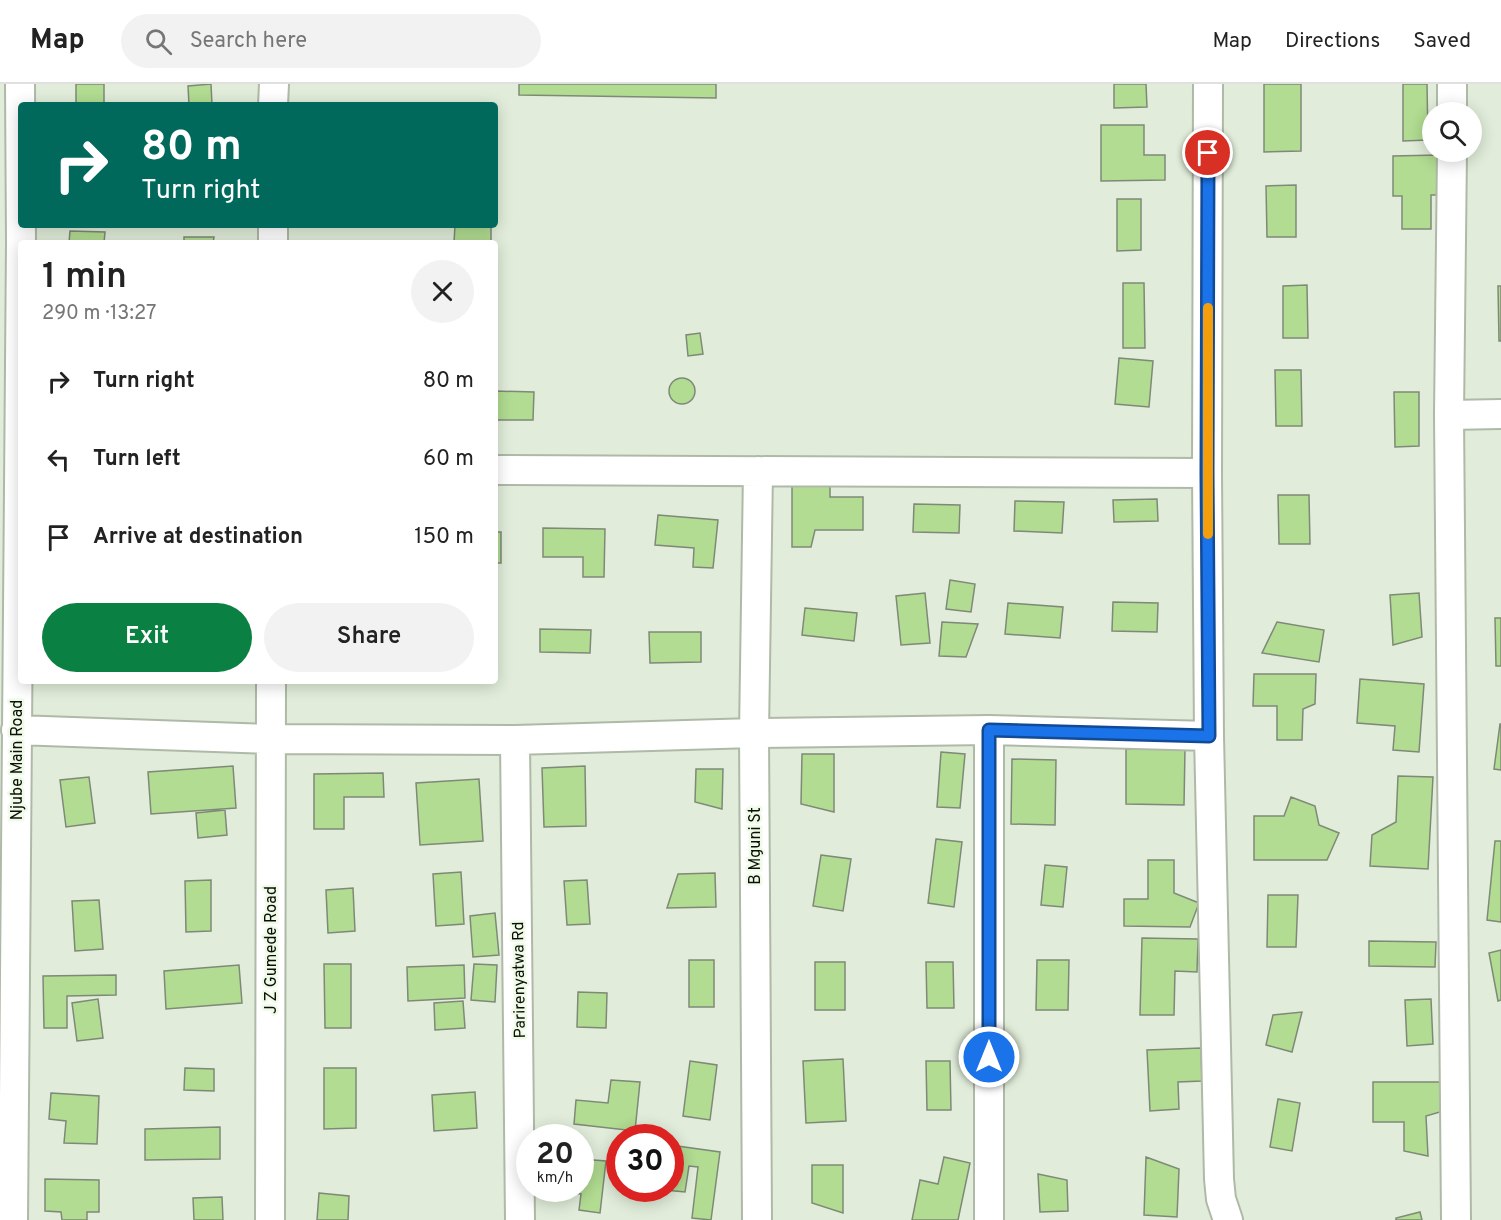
<!DOCTYPE html>
<meta charset="utf-8">
<style>
body{margin:0;font-family:Overpass,sans-serif;background:#f2f2f2;color:#222;height:100vh;display:flex;flex-direction:column;font-size:22px;white-space:nowrap}
*{box-sizing:border-box;margin:0}
p{font-size:20px;color:#767676}
.icon{flex:none;width:33px;height:33px;fill:none;stroke:currentColor;stroke-width:2;stroke-linecap:round;stroke-linejoin:round}
.map{position:relative;flex:1;overflow:hidden}
.drawer{position:absolute;left:18px;top:156px;width:480px;height:444px;display:flex;flex-direction:column;background:#fff;border-radius:6px;box-shadow:0 3px 15px #0003}
.drawer>*{flex:none}
.top-card{position:absolute;left:18px;top:18px;width:480px;height:126px;border-radius:6px;box-shadow:0 3px 15px #0003;background:#00695c;color:#fff;overflow:hidden}
.fabs{position:absolute;left:1422px;top:18px;display:grid;gap:12px}
.fabs a{display:grid;place-items:center;width:60px;height:60px;border-radius:50%;background:#fff;box-shadow:0 3px 15px #0003;font-size:30px}
.speed{position:absolute;left:516px;top:1040px;display:flex;gap:12px;font-size:30px;font-weight:700;text-align:center}
.speed>*{display:grid;place-content:center;width:78px;height:78px;border-radius:50%;background:#fff;box-shadow:0 3px 15px #0003;line-height:1}
.speed small{font-size:15px;font-weight:400}
.speed .limit{border:9px solid #d22;background:#fff;color:#111}
.pin{position:absolute;display:grid;place-items:center;width:51px;height:51px;color:#fff;margin:-26px;border:3px solid #fff;border-radius:50%;box-shadow:0 2px 6px #0007}
.me{position:absolute;width:66px;margin:-33px;rotate:0deg;stroke-linejoin:round;filter:drop-shadow(0 0 4px #0008)}
.turn{display:flex;align-items:center;gap:21px;height:126px;padding:0 24px;font-size:27px}
.turn .icon{width:78px;height:78px;stroke-width:2.5}
.turn b{display:block;font-size:42px;line-height:51px}
.round{display:grid;place-items:center;flex:none;width:63px;height:63px;border-radius:32px;background:#f2f2f2}
.summary{display:flex;align-items:center;justify-content:space-between;height:102px;padding:0 24px}
h1{font-size:36px;font-weight:600;line-height:45px}
.action{display:flex;gap:12px;margin-top:auto;padding:12px 24px}
.action a{flex:1;height:69px;border-radius:36px;background:#0b8043;color:#fff;font-size:24px;font-weight:600;line-height:69px;text-align:center}
.action a+a{background:#f2f2f2;color:#222}
ul{padding:0;list-style:none}
li{display:flex;align-items:center;gap:18px;height:78px;padding:0 24px}
li div{flex:1}
li b{display:block;font-size:22px}
li em{font-style:normal}
header{display:flex;align-items:center;gap:36px;box-sizing:border-box;height:84px;padding:0 30px;background:#fff;border-bottom:2px solid #e0e0e0}
header strong{font-size:28px}
nav{display:flex;gap:33px;margin-inline-start:auto;font-size:21px}
.search{width:420px;height:54px;background:#f2f2f2;display:flex;align-items:center;gap:15px;box-sizing:border-box;padding:0 21px;border-radius:33px;color:#767676;font-size:22px}
.map>svg:first-child{display:block}
.building{fill:#b1dc91;stroke:#7f8978;stroke-width:1.5}
.lines{fill:none;stroke-linecap:round;stroke-linejoin:round}
.minor-casing{stroke:#afb9a7;stroke-width:32}
.minor{stroke:#fff;stroke-width:28}
.route-casing{stroke:#114b97;stroke-width:15}
.route{stroke:#1a73e8;stroke-width:10}
.slow{stroke:#f59e0b;stroke-width:10}
.labels{text-anchor:middle;stroke-width:5;stroke-linejoin:round;paint-order:stroke}
.street-label{font-size:16px;fill:#0b0f09;stroke:#effae7}
</style>
<header>
<strong>Map</strong>
<div class="search"><svg class="icon" aria-label="search" viewBox="0 0 24 24"><circle cx="10" cy="10" r="6"/><path d="M15 15l6 6"/></svg>Search here</div>
<nav><a>Map</a><a>Directions</a><a>Saved</a></nav>
</header>
<div class="map">
<svg width="1501" height="1136" viewBox="0 0 1501 1136">
<rect width="100%" height="100%" fill="#e1edda"/>
<path class="building" d="M76,0H104V21H76Z
M211,0L212,21H189L188,2Z
M519,0H716V14L519,11Z
M1114,0H1146L1147,23L1114,24Z
M1264,0H1301V67L1264,68Z
M1403,0H1427L1428,56L1403,57Z
M1101,41H1144V71H1165V96L1101,97Z
M1438,71L1439,111H1431V145H1402V112H1393V72Z
M1296,101V153H1267L1266,102Z
M1117,115H1141V166L1117,167Z
M455,141H491V159H454Z
M70,147L105,148L104,159H69Z
M184,153H214L213,159H184Z
M1123,199H1144L1145,264H1123Z
M1307,201L1308,254H1283V202Z
M1498,202H1501V257H1499Z
M700,249L703,270L688,272L686,251Z
M1119,274L1153,277L1149,323L1115,320Z
M1275,286H1301L1302,342H1276Z
M669 307a13 13 0 1 1 26 0a13 13 0 1 1-26 0Z
M495,307L534,308L533,336H495Z
M1394,308H1419V362L1395,363Z
M792,399H830V413H863V446H815L811,463H792Z
M1278,411H1309L1310,460H1279Z
M1157,415L1158,437L1114,438L1113,416Z
M1015,417L1064,418L1062,449L1014,447Z
M914,420L960,421L959,449L913,448Z
M658,431L718,436L713,484L693,483L694,464L655,461Z
M543,444L605,445L604,493H583V473H543Z
M495,448H501V479H495Z
M950,496L975,500L971,528L946,525Z
M925,509L930,559L901,561L896,512Z
M1419,509L1422,553L1393,561L1390,511Z
M1113,518L1158,519L1157,548L1112,547Z
M1008,519L1063,523L1060,554L1005,550Z
M805,524L857,529L854,557L802,551Z
M1495,534H1501V582H1496Z
M942,538L978,540L966,573L939,572Z
M1277,538L1324,546L1319,578L1262,569Z
M540,545L591,546L590,569L540,568Z
M649,548H701V578L650,579Z
M1254,590H1316L1315,620L1303,625L1302,656H1277V622H1253Z
M1360,595L1424,600L1419,668L1393,666L1395,642L1357,639Z
M1500,640H1501V686L1494,685Z
M1126,665H1185L1184,721L1126,720Z
M941,668L965,670L960,724L937,723Z
M802,670H834V728L801,720Z
M1012,675L1056,676L1055,741L1011,740Z
M233,682L236,724L151,730L148,688Z
M585,682L586,742L544,743L542,684Z
M696,685H723L722,725L695,718Z
M383,689L384,713H344V745H314V690Z
M1398,692L1433,693L1428,785L1370,782L1372,751L1396,738Z
M89,693L95,739L66,743L60,696Z
M479,695L483,757L420,761L416,699Z
M1291,713L1315,722L1319,741L1339,749L1327,776H1254V732H1284Z
M225,726L227,751L198,754L196,729Z
M936,755L962,758L954,823L928,819Z
M1495,757H1501V838L1487,836Z
M821,771L851,775L843,827L813,822Z
M1148,776H1174V809L1199,819L1190,843L1124,842V815H1148Z
M1045,781L1067,783L1063,823L1041,821Z
M461,788L464,840L436,842L433,790Z
M715,789L716,823L667,824L678,790Z
M211,796V847L186,848L185,797Z
M587,796L590,840L567,841L564,797Z
M353,804L355,847L328,849L326,806Z
M1268,811H1298L1296,863H1267Z
M99,816L103,865L75,867L72,817Z
M495,829L499,871L473,873L470,832Z
M1142,854L1198,855L1197,888L1175,887L1174,931H1140Z
M1369,857L1436,858L1435,883L1369,882Z
M1501,866V916L1498,917L1489,869Z
M689,876H714V923H689Z
M1037,876H1069L1068,926H1036Z
M815,878H845V926H815Z
M926,878H953L954,924H927Z
M324,880H351V944H325Z
M474,880L497,881L495,918L471,916Z
M239,881L242,919L166,925L164,887Z
M464,881L465,914L408,917L407,883Z
M116,891V911L67,912V944H44L43,892Z
M578,908L607,909L606,944L577,943Z
M98,915L103,954L77,957L72,919Z
M1431,915L1433,960L1407,962L1405,916Z
M463,917L465,944L435,946L434,919Z
M1302,928L1292,968L1266,961L1273,931Z
M1201,964L1202,997L1178,998L1179,1025L1150,1027L1147,966Z
M843,975L846,1037L806,1039L803,977Z
M690,977L717,981L710,1036L683,1032Z
M926,977H950L951,1026H927Z
M185,984L214,985V1007L184,1006Z
M324,984H356V1044L324,1045Z
M611,996L640,998L635,1047L574,1040L576,1016L608,1019Z
M1373,998H1440V1028L1426,1032L1428,1072L1404,1067V1038H1373Z
M475,1008L477,1044L434,1047L432,1011Z
M51,1009L99,1012L97,1060L64,1059L66,1037L49,1035Z
M1278,1015L1300,1019L1292,1067L1270,1063Z
M220,1043V1075L145,1076V1045Z
M670,1061L720,1068L711,1136L692,1134L698,1083L689,1082L685,1108L665,1106V1104H670Z
M944,1073L970,1079L958,1136H912L920,1096L938,1100Z
M1146,1073L1179,1085L1177,1133L1144,1131Z
M580,1075L606,1077L600,1129L579,1126L581,1110L555,1107V1104H580Z
M812,1081H843V1129L812,1119Z
M1038,1090L1067,1096L1068,1127L1040,1128Z
M45,1095L99,1096V1128H87V1136H62L61,1128L45,1127Z
M319,1109L349,1112L348,1136H317Z
M222,1113L223,1136H194L193,1114Z
M1420,1128L1422,1136H1396V1134Z"/>
<g class="lines">
<defs>
<path id="minor" d="M1208,0L1207,389L1209,652L1219,1095L1221,1115L1228,1136
M273,21L274,0
M1452,28V0
M1452,68L1449,331L1456,1136
M273,159V141
M1449,331L1501,330
M495,386L1207,389
M16,646L271,655L515,656L754,649L989,646L1209,652
M989,646V1136
M515,656L520,1136
M13,1136L21,160L20,0
M270,1136L271,597
M757,1136L754,649L758,387"/>
</defs>
<use href="#minor" class="minor-casing"/>
<use href="#minor" class="minor"/>
</g>
<g class="lines">
<defs>
<path id="route" d="M989,973V646L1209,652L1207,389L1208,69"/>
</defs>
<use href="#route" class="route-casing"/>
<use href="#route" class="route"/>
<path class="slow" d="M1208,224V450"/>
</g>
<g class="labels">
<g class="street-label">
<text transform="translate(16 676) rotate(-90)" y="6">Njube Main Road</text>
<text transform="translate(754 762) rotate(-90)" y="6">B Mguni St</text>
<text transform="translate(270 866) rotate(-90)" y="6">J Z Gumede Road</text>
<text transform="translate(518 896) rotate(-91)" y="6">Parirenyatwa Rd</text>
</g>
</g>
</svg>
<div class="fabs">
<a><svg class="icon" aria-label="search" viewBox="0 0 24 24"><circle cx="10" cy="10" r="6"/><path d="M15 15l6 6"/></svg></a>
</div>
<div class="speed"><div>20<small>km/h</small></div><div class="limit">30</div></div>
<div class="pin" style="left:1208px;top:69px;background:#d93025"><svg class="icon" aria-label="arrive" viewBox="0 0 24 24"><path d="M6 21V4h12l-3 4 3 4H6"/></svg></div>
<svg class="me" style="left:989px;top:973px" viewBox="-20 -20 40 40"><circle r="17" fill="#1a73e8" stroke="#fff" stroke-width="3"/><path d="M0-11L8 9 0 5-8 9z" fill="#fff"/></svg>
<div class="top-card">
<div class="turn"><svg class="icon" aria-label="right" viewBox="0 0 24 24"><path d="M7 20v-9h11M14 6l5 5-5 5"/></svg><div><b>80 m</b>Turn right</div></div>
</div>
<section class="drawer">
<div class="summary"><div><h1>1 min</h1><p>290 m · 13:27</p></div><a class="round"><svg class="icon" aria-label="close" viewBox="0 0 24 24"><path d="M6 6l12 12M18 6L6 18"/></svg></a></div>
<ul>
<li><svg class="icon" aria-label="right" viewBox="0 0 24 24"><path d="M7 20v-9h11M14 6l5 5-5 5"/></svg><div><b>Turn right</b></div><em>80 m</em></li>
<li><svg class="icon" aria-label="left" viewBox="0 0 24 24"><path d="M17 20v-9H6M10 6l-5 5 5 5"/></svg><div><b>Turn left</b></div><em>60 m</em></li>
<li><svg class="icon" aria-label="arrive" viewBox="0 0 24 24"><path d="M6 21V4h12l-3 4 3 4H6"/></svg><div><b>Arrive at destination</b></div><em>150 m</em></li>
</ul>
<div class="action"><a>Exit</a><a>Share</a></div>
</section>
</div>
